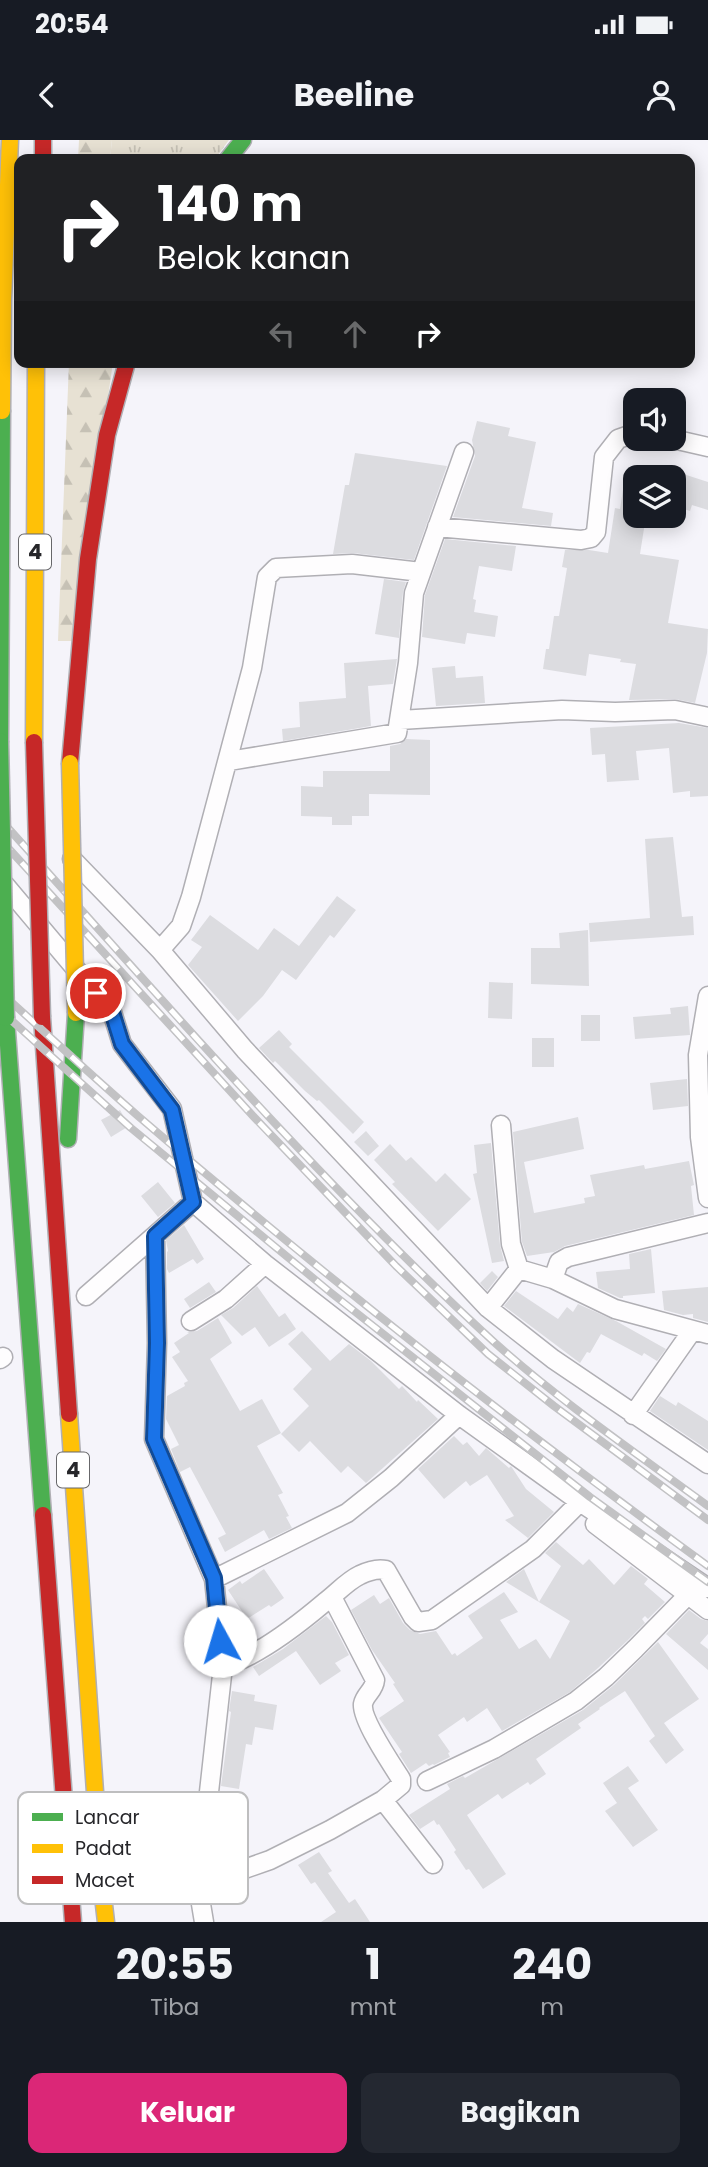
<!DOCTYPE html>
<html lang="id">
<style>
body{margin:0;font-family:Poppins,sans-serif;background:#242831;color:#f1f3f6;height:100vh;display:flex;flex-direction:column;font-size:26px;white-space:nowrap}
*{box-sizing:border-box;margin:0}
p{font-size:23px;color:#9ea1a6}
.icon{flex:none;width:38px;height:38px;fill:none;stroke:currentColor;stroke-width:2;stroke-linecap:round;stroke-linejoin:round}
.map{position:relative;height:1782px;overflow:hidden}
.side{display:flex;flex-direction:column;background:#171b24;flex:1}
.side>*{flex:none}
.top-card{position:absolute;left:14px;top:14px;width:681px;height:214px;border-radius:14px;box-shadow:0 4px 18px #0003;background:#202124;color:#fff;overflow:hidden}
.tools{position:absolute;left:623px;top:248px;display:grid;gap:14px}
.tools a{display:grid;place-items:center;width:63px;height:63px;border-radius:14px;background:#171b24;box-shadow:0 4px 18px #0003;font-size:35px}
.pin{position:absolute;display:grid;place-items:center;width:60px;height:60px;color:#fff;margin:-30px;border:4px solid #fff;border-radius:50%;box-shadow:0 2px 7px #0007}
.me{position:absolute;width:77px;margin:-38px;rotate:354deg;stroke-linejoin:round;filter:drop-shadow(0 0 5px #0008)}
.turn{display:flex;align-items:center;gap:24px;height:147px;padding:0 28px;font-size:32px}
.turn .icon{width:91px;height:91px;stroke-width:2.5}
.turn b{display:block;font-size:49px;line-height:60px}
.lanes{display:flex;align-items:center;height:66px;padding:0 28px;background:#0003;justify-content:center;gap:35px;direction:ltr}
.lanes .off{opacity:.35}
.eta{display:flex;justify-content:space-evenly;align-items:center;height:119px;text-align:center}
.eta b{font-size:42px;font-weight:700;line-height:49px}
.action{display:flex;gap:14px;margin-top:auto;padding:14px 28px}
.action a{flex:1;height:80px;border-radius:14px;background:#db2777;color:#fff;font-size:28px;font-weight:700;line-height:80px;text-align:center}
.action a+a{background:#242831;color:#f1f3f6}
.status{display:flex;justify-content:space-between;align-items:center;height:49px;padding:0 35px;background:#171b24;direction:ltr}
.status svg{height:19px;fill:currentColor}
header{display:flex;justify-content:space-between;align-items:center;height:91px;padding:0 28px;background:#171b24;font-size:32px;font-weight:700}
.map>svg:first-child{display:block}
.grass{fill:url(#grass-tufts)}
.forest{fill:url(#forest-firs)}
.building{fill:#dcdce0}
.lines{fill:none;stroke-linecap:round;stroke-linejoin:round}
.street-casing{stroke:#b0afb4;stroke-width:21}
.fast-casing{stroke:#b0afb4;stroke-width:19}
.slow-casing{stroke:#b0afb4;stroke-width:19}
.jam-casing{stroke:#b0afb4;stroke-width:19}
.street{stroke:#fefdfe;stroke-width:18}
.fast{stroke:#4caf50;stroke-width:16}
.slow{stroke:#ffc107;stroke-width:16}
.jam{stroke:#c62828;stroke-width:16}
.rail-casing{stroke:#c2c2c4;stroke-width:8}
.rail{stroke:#fff;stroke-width:5;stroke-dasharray:16;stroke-linecap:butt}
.fast-bridge-casing{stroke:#b0afb4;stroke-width:19;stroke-linecap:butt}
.slow-bridge-casing{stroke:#b0afb4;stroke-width:19;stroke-linecap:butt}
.jam-bridge-casing{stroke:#b0afb4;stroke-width:19;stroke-linecap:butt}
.fast-bridge{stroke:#4caf50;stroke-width:16}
.slow-bridge{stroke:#ffc107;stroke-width:16}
.jam-bridge{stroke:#c62828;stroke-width:16}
.route-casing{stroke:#114b97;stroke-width:18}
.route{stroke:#1a73e8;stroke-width:12}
.labels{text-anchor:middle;stroke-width:7;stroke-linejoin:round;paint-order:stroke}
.shield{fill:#fff;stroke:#67676a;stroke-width:2}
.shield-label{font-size:21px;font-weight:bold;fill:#26262a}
.key{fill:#fff;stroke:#bebebf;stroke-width:2}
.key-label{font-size:19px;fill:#26262a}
</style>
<div class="status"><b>20:54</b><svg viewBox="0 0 49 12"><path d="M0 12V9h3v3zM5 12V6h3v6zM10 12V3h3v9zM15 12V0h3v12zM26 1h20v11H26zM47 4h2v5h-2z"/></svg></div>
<header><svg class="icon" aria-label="back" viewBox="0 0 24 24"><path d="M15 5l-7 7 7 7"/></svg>Beeline<svg class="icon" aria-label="person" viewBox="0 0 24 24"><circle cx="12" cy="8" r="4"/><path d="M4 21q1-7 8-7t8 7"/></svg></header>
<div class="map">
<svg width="708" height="1782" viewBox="0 0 708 1782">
<defs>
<pattern id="grass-tufts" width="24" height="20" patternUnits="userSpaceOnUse" patternTransform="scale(1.75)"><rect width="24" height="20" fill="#e7e1d3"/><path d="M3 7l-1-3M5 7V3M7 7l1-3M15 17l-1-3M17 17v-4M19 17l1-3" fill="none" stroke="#c6c1b5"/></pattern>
<pattern id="forest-firs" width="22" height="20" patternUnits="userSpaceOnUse" patternTransform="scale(1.75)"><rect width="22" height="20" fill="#e7e1d3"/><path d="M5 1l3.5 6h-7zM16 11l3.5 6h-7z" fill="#c6c1b5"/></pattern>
</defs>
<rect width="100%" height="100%" fill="#f5f4fa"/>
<path class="grass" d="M112,0H229L215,19H110Z"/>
<path class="forest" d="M79,0H112L110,19H78Z
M69,222H113L73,501H58Z"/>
<path class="building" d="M477,281L510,288L508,296L536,302L522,368L553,373L551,386L453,377L475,316L472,300Z
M355,313L447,326L414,420L353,413L333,414L345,345H349Z
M626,330L635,331V376H646L640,414L679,420L668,483L708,489L707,513L695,563L675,559L629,560L636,524L620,522L621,519L589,514L586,536L543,529L546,509H549L554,476H559L567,428L562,427L565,410H589L608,413L615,368L620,369Z
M674,331L708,342V370L692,365L690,371L674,366Z
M445,399L516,406L512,431L479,426L473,459L476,460L474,472L498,476L495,497L467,493L465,504L422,497L425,455Z
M384,439L406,442L403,452L399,498L375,494Z
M397,519L393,544L368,546L371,586L283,601L282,589L300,587L299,562L346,558L344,523Z
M455,526L456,538L483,536L485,563L436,566L432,528Z
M679,583L708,588V656L690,657V651L673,653L669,608L636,611L639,640L607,642L605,614L592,615L590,588Z
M406,599L430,600V655L369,654V676H352V685H332V677L301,676V646L323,647V631H390V606L400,604Z
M673,697L682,777L693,776L694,795L590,802L589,783L650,778L645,699Z
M337,756L356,770L334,798L330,795L296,840L282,830L263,856L238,881L188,825L202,807L191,800L210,775L258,810L274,788L299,806Z
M588,790L589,846L531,844V808H560L559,793Z
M489,842L513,843L512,879L488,878Z
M688,866L690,895L635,899L633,877L671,874L670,868Z
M581,875H600V901H581Z
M279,890L292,904L289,907L364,982L353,994L319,960L317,961L305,951L275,921L273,923L259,908Z
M532,898H554V927H532Z
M687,939L688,966L653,970L650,943Z
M120,970L129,986L111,997L101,980Z
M578,977L584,1009L524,1022L534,1073L585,1063L584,1058L595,1056L590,1035L644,1025L645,1029L689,1021L694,1045L691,1046L694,1075L565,1106L554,1112L527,1116L522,1102L513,992Z
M366,991L379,1006L368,1016L354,1002Z
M491,1003L500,1105L504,1121L492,1123L473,1034L477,1033L474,1005Z
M390,1004L406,1021L411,1017L436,1042L445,1033L471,1059L438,1091L392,1044L395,1042L374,1020Z
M158,1042L175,1063L158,1077L141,1056Z
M184,1085L204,1119L197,1124L193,1119L169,1133L167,1129V1112L168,1111L166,1100Z
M651,1109L655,1153L623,1156V1158H620L598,1148L596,1132L630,1129L629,1114Z
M492,1131L498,1137L487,1151L480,1143Z
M209,1142L216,1152L190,1168L184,1159Z
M257,1146L279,1177L285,1173L296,1189L269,1207L255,1187L242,1196L221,1175L233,1168Z
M708,1147V1182L693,1178V1174L683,1175L664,1170L662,1151Z
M516,1151L558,1179L567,1167L573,1172L578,1164L616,1181L666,1209L657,1221L644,1213L642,1216L601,1194L590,1213L587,1212L580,1223L504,1166Z
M218,1178L232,1203L210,1219L240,1271L262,1259L281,1293L257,1306L283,1353L278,1355L289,1376L286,1377L292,1388L269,1399L264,1390L225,1412L218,1398L226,1394L190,1327L180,1332L171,1309L179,1305L166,1279L167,1256L185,1246L184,1243L188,1241L172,1217L180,1212L174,1203L189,1193L187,1192L197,1191Z
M302,1191L330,1221L349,1204L371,1221L399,1249L402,1246L417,1262L418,1260L438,1279L366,1343L348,1326L341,1333L310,1301L299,1312L281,1294L309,1266L293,1249L312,1229L288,1204Z
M660,1256L676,1266L678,1262L708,1281V1310L650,1271Z
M454,1296L463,1305L467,1302L479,1316L486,1308L509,1328L511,1326L526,1349L554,1372L528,1398L505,1380L514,1376L487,1335L470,1346L466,1341L444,1359L418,1329Z
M556,1402L583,1425L589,1419L614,1445L631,1426L648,1439L644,1444L665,1462L648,1479L645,1476L642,1479L645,1483L627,1501L598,1528L570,1552L502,1591L487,1568L467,1582L464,1577L438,1595L450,1612L448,1613L450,1617L434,1625L433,1624L429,1626L426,1623L411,1633L399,1614L402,1612L379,1578L404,1561L393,1544L395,1543L372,1510L351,1470L374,1455L380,1464L389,1458L403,1483L410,1490L420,1494L436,1491L452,1515L455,1513L457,1516L483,1498L468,1476L504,1452L518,1472L500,1480L519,1509L536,1499L550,1519L570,1481L506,1442L524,1429L539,1462L561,1426L545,1413Z
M264,1429L284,1458L271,1467L269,1465L247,1479L228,1450L240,1441L242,1444Z
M689,1470L701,1479L708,1481V1494L700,1503L708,1509V1530L666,1494Z
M326,1476L332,1482L349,1515L335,1523L341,1531L320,1545L296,1511L259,1536L253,1527L283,1509Z
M238,1482L251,1501L233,1511L230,1487Z
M658,1502L699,1559L664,1583L684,1610L666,1624L649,1601L655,1596L625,1551L599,1568L600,1569L578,1584L581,1588L536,1619L546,1634L530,1645L528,1642L502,1659L498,1654L467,1675L506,1734L483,1749L469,1729L466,1730L454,1712L456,1710L439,1684L437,1685L434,1680L420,1689L409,1675L450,1649L447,1644L463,1636L465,1638L583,1570L614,1545Z
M232,1551L255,1555L254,1561L277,1565L273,1590L255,1587L252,1605L246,1604L239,1649L221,1646L231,1572L229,1571Z
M628,1626L639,1641L628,1648L658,1690L633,1707L605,1671L617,1663L603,1643Z
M319,1712L332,1731L328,1733L349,1763L355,1759L370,1782H321L336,1772L315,1742L311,1744L298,1725Z"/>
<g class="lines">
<defs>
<path id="street" d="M673,299L708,307
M437,387L581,400L591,398L596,392L604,317L618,299L635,293
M400,580L562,570L615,572L675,570L708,577
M229,621L397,593L408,523L414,453L464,312
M72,719L160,810L245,910L488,1168L553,1219L708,1324
M5,745L112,872L122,904L172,969L193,1062
M160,810L181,786L191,757L252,528L267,437L276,428L352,424L421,432
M708,856L698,915L700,997L708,1058
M501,985L511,1104L519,1129
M155,1096L157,1203L154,1299L214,1439L223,1526L208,1661L202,1744L201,1764L204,1782
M553,1139L559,1122L568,1117L708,1083
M86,1156L193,1062L265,1124L459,1275L580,1362L708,1448
M488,1168L519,1129L553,1139L615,1169L708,1194
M191,1181L226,1159L265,1124
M0,1219L3,1217
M633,1275L692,1191
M595,1384L708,1470
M214,1439L347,1373L391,1338L459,1275
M223,1526C255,1518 299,1484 325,1462C336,1454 347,1441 360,1435C368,1431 377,1428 386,1430L413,1477L418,1482L432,1480L533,1409L580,1362
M427,1641L494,1609L576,1561L606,1537L635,1509L687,1456
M383,1660L433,1724
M202,1744L270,1720L330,1690L383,1660L401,1645V1639C392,1625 361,1579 363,1564C365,1554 374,1551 375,1540L332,1457"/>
<path id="fast" d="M228,19L243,0
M0,601L2,271
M6,878L43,1375
M68,999L76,873"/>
<path id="slow" d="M2,271L3,159L10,0
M34,602L36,222
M69,1274L101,1739L106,1782"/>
<path id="jam" d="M43,0V19
M70,623L88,419L107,295L127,222
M42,877L69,1274
M43,1375L73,1782"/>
</defs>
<use href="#street" class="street-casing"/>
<use href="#fast" class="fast-casing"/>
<use href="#slow" class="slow-casing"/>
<use href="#jam" class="jam-casing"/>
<use href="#street" class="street"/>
<use href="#fast" class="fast"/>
<use href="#slow" class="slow"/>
<use href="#jam" class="jam"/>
<defs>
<path id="rail" d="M0,679C160,857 317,1040 494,1202C561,1262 636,1313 708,1366
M0,699L253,976L396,1126L488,1214L554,1266L708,1380
M0,852C46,893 91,935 138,976C321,1134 513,1284 708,1426
M0,870L131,988L330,1152L590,1357L708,1442"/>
</defs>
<use href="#rail" class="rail-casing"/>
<use href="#rail" class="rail"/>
<defs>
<path id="fast-bridge" d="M0,601L6,878"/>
<path id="slow-bridge" d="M70,623L76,873"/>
<path id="jam-bridge" d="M34,602L42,877"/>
</defs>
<use href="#fast-bridge" class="fast-bridge-casing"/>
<use href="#slow-bridge" class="slow-bridge-casing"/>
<use href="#jam-bridge" class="jam-bridge-casing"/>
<use href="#fast-bridge" class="fast-bridge"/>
<use href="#slow-bridge" class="slow-bridge"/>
<use href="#jam-bridge" class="jam-bridge"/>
</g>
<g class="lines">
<defs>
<path id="route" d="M96,853L112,872L122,904L172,970L193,1062L155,1096L157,1203L154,1299L214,1438L220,1501"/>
</defs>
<use href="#route" class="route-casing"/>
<use href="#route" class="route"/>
</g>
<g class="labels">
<g class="shield">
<rect x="19" y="394.5" width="32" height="35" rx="5"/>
<rect x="57" y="1312.5" width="32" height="35" rx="5"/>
</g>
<g class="shield-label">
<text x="35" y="419">4</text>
<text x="73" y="1337">4</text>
</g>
</g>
<rect x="18" y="1652" width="230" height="112" rx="10" class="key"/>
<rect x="32" y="1673" width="31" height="8" fill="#4caf50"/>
<rect x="32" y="1704" width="31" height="9" fill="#ffc107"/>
<rect x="32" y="1736" width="31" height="8" fill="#c62828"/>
<g class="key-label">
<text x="75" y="1684">Lancar</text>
<text x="75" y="1715">Padat</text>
<text x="75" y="1747">Macet</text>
</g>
</svg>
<div class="tools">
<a><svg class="icon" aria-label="sound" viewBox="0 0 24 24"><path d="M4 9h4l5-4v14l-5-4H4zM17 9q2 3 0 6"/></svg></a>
<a><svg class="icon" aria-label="layers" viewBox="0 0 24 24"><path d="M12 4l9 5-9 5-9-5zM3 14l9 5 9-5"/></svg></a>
</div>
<div class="pin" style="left:96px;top:853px;background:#d93025"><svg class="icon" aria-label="arrive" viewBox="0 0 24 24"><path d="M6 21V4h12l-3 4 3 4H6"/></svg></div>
<svg class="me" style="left:220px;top:1501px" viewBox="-20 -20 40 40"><circle r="19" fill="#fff"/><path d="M0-13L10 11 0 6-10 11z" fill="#1a73e8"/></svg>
<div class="top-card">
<div class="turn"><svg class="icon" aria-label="right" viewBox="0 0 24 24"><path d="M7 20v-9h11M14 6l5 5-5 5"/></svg><div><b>140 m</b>Belok kanan</div></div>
<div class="lanes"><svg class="icon off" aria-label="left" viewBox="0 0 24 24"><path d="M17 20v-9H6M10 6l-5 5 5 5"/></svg><svg class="icon off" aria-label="ahead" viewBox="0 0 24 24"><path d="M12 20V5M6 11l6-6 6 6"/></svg><svg class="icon" aria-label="right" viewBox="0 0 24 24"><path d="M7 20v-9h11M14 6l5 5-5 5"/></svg></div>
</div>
</div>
<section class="side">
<div class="eta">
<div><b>20:55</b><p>Tiba</p></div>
<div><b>1</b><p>mnt</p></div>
<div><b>240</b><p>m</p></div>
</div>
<div class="action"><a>Keluar</a><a>Bagikan</a></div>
</section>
